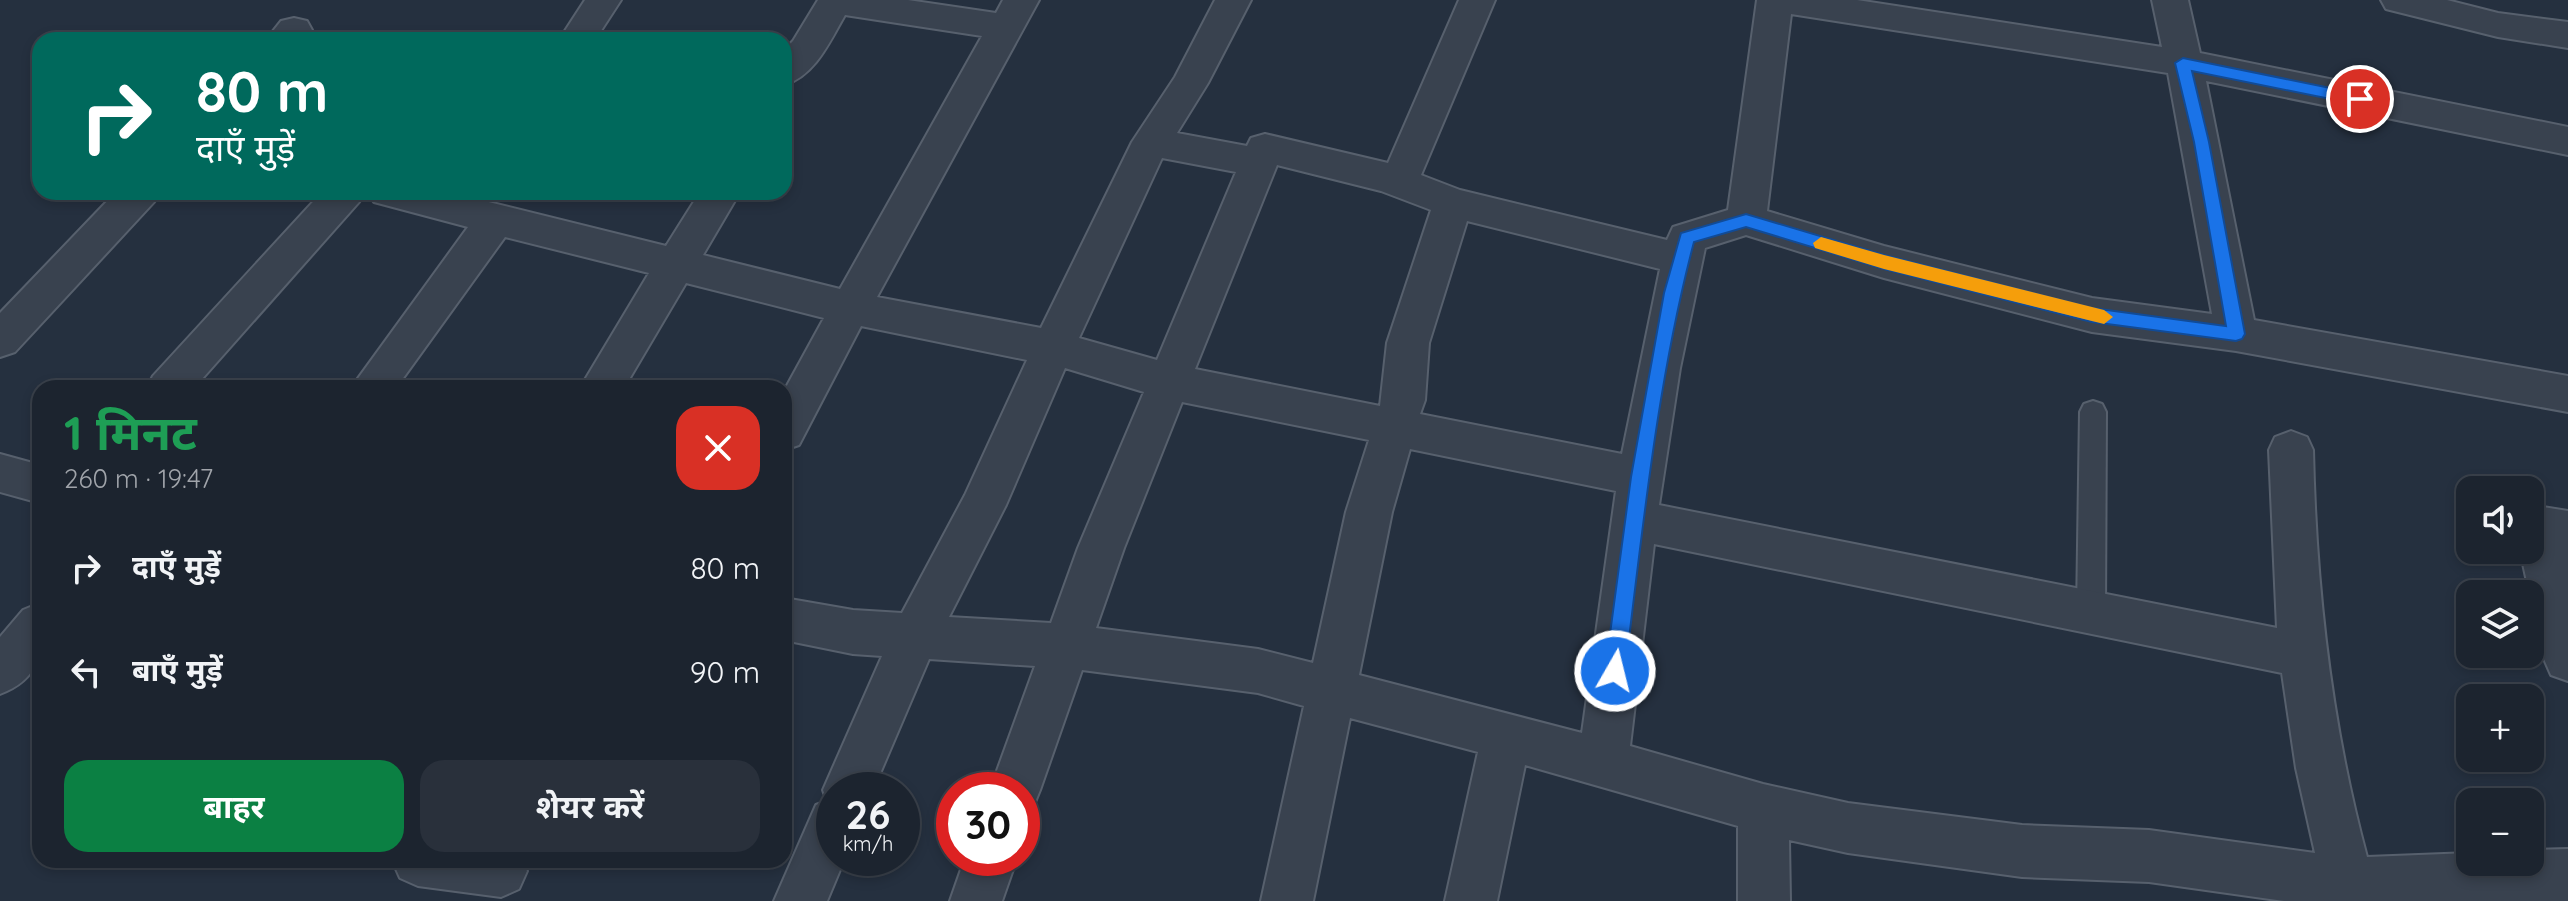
<!DOCTYPE html>
<html lang="hi">
<meta charset="utf-8">
<style>
body{margin:0;font-family:Quicksand,"Noto Sans Devanagari",sans-serif;background:#29303b;color:#f1f3f6;height:100vh;display:flex;flex-direction:column;font-size:30px;white-space:nowrap}
*{box-sizing:border-box;margin:0}
p{font-size:26px;color:#a0a4aa}
.icon{flex:none;width:44px;height:44px;fill:none;stroke:currentColor;stroke-width:2;stroke-linecap:round;stroke-linejoin:round}
.map{position:relative;flex:1;overflow:hidden}
.sheet{position:absolute;left:32px;top:380px;width:760px;height:488px;display:flex;flex-direction:column;background:#1c242f;border-radius:24px;box-shadow:0 4px 12px #0003,0 0 0 2px #3a414b}
.sheet>*{flex:none}
.banner{position:absolute;left:32px;top:32px;width:760px;height:168px;border-radius:24px;box-shadow:0 4px 12px #0003,0 0 0 2px #3a414b;background:#00695c;color:#fff;overflow:hidden}
.controls{position:absolute;left:2456px;top:476px;display:grid;gap:16px}
.controls a{display:grid;place-items:center;width:88px;height:88px;border-radius:16px;background:#1c242f;box-shadow:0 4px 12px #0003,0 0 0 2px #3a414b;font-size:40px}
.speed{position:absolute;left:816px;top:772px;display:flex;gap:16px;font-size:40px;font-weight:700;text-align:center}
.speed>*{display:grid;place-content:center;width:104px;height:104px;border-radius:50%;background:#1c242f;box-shadow:0 4px 12px #0003,0 0 0 2px #3a414b;line-height:1}
.speed small{font-size:20px;font-weight:400}
.speed .limit{border:12px solid #d22;background:#fff;color:#111}
.pin{position:absolute;display:grid;place-items:center;width:68px;height:68px;color:#fff;margin:-34px;border:4px solid #fff;border-radius:50%;box-shadow:0 2px 8px #0007}
.me{position:absolute;width:88px;margin:-44px;rotate:8deg;stroke-linejoin:round;filter:drop-shadow(0 0 6px #0008)}
.turn{display:flex;align-items:center;gap:28px;height:168px;padding:0 32px;font-size:36px}
.turn .icon{width:104px;height:104px;stroke-width:2.5}
.turn b{display:block;font-size:56px;line-height:68px}
.round{display:grid;place-items:center;flex:none;width:84px;height:84px;border-radius:24px;background:#29303b}
.headline{display:flex;align-items:center;justify-content:space-between;height:136px;padding:0 32px}
h1{font-size:48px;font-weight:700;line-height:60px;color:#1e9e55}
.cta{display:flex;gap:16px;margin-top:auto;padding:16px 32px}
.cta a{flex:1;height:92px;border-radius:24px;background:#0b8043;color:#fff;font-size:32px;font-weight:700;line-height:92px;text-align:center}
.cta a+a{background:#29303b;color:#f1f3f6}
ul{padding:0;list-style:none}
li{display:flex;align-items:center;gap:24px;height:104px;padding:0 32px}
li div{flex:1}
li b{display:block;font-size:30px}
li em{font-style:normal}
.map>svg:first-child{display:block}
.lines{fill:none;stroke-linecap:round;stroke-linejoin:round}
.lane-casing{stroke:#57606d;stroke-width:4}
.street-casing{stroke:#57606d;stroke-width:4}
.lane{fill:#39424f;fill-rule:evenodd}
.street{fill:#39424f;fill-rule:evenodd}
.route{fill:#1a73e8;stroke:#114b97;stroke-width:2}
.slow{fill:#f59e0b}
</style>
<div class="map">
<svg width="2568" height="901" viewBox="0 0 2568 901">
<rect width="100%" height="100%" fill="#25303f"/>
<g class="lines">
<defs>
<path id="lane" d="M2093,401L2102,404L2106,412L2105,612L2101,621L2091,625L2081,621L2077,612L2080,412L2084,404Z"/>
<path id="street" d="M585,0H621L595,40H559Z
M818,0H908L996,13L1003,0H1039L877,297L1041,328L1132,142L1175,77L1215,0H1251L1208,83L1177,133L1247,146L1251,138L1265,134L1388,163L1459,0H1495L1421,175L1460,190L1667,240L1673,227L1728,210L1757,0H1857L2162,47L2152,0H2188L2200,53L2568,127V155L2206,81L2254,320L2568,376V412L2236,351L2092,332L1884,278L1746,235L1705,248L1680,368L1659,505L2277,628L2269,450L2275,437L2291,431L2307,437L2313,450C2316,588 2331,724 2367,857L2470,853V862H2530V850L2568,849V901H2284L2149,882L2022,877L1848,853L1789,840L1790,901H1738V826L1525,765L1497,901H1445L1478,752L1350,718L1313,901H1261L1304,706L1258,693L1082,670L1040,790L1033,807L1022,812V790H990L1035,666L929,659L873,790H834V858H845L827,901H774L816,805L827,801L823,790L882,656L853,654L784,640V598L853,610L902,613L965,495L1027,360L861,326L799,445L784,450V391L824,318L686,283L624,388H580L649,273L505,237L396,388H351L468,227L374,202L368,192H448L666,246L700,192H740L703,255L840,289L982,36L845,15C830,41 815,76 784,85V50L793,41ZM1791,14L2168,73L2212,314L2092,298L1884,246L1767,211ZM1162,158L1236,172L1157,360L1079,338ZM1277,165L1381,191L1431,210L1387,343L1380,406L1195,369ZM1467,221L1660,269L1622,454L1420,414L1425,400L1429,343ZM1065,368L1144,392L1078,548L1051,623L949,617L1006,505ZM1182,402L1369,440L1346,512L1313,663L1258,649L1096,628L1124,548ZM1410,449L1616,491L1582,733L1359,675L1392,512ZM1654,544L2282,673L2296,768L2315,853L2149,830L2022,825L1848,803L1763,784L1630,746Z
M2381,0H2447L2498,13L2568,22V48L2498,37L2386,9Z
M294,18L307,21L312,30L306,40H266L281,21Z
M116,192H160L154,202L15,352L0,357V313Z
M322,192H365L359,202L194,388H147L153,376Z
M0,454L40,465V503L0,492Z
M2537,506L2568,511V681L2551,675L2544,659L2520,550H2530V509Z
M40,603C40,646 47,676 0,694V637L23,610Z
M965,858H1017L1002,901H950Z
M392,860H522L527,871L519,889L501,897L418,886L400,878Z"/>
</defs>
<use href="#lane" class="lane-casing"/>
<use href="#street" class="street-casing"/>
<use href="#lane" class="lane"/>
<use href="#street" class="street"/>
</g>
<path class="route" d="M2183,58L2360,94L2368,99L2360,105L2192,71L2209,142L2245,334L2242,339L2236,341L2092,322L1884,269L1746,227L1694,242C1657,382 1643,528 1625,671L1622,678L1615,681L1608,678L1605,671L1631,477L1664,293L1681,233L1746,214L1884,255L2092,308L2226,326L2194,142L2175,63Z"/>
<path class="slow" d="M1821,237L1884,255L2104,310L2113,317L2104,324L1884,269L1815,248L1813,243Z"/>
</svg>
<div class="controls">
<a><svg class="icon" aria-label="sound" viewBox="0 0 24 24"><path d="M4 9h4l5-4v14l-5-4H4zM17 9q2 3 0 6"/></svg></a>
<a><svg class="icon" aria-label="layers" viewBox="0 0 24 24"><path d="M12 4l9 5-9 5-9-5zM3 14l9 5 9-5"/></svg></a>
<a>+</a>
<a>−</a>
</div>
<div class="speed"><div>26<small>km/h</small></div><div class="limit">30</div></div>
<div class="pin" style="left:2360px;top:99px;background:#d93025"><svg class="icon" aria-label="arrive" viewBox="0 0 24 24"><path d="M6 21V4h12l-3 4 3 4H6"/></svg></div>
<svg class="me" style="left:1615px;top:671px" viewBox="-20 -20 40 40"><circle r="17" fill="#1a73e8" stroke="#fff" stroke-width="3"/><path d="M0-11L8 9 0 5-8 9z" fill="#fff"/></svg>
<div class="banner">
<div class="turn"><svg class="icon" aria-label="right" viewBox="0 0 24 24"><path d="M7 20v-9h11M14 6l5 5-5 5"/></svg><div><b>80 m</b>दाएँ मुड़ें</div></div>
</div>
<section class="sheet">
<div class="headline"><div><h1>1 मिनट</h1><p>260 m · 19:47</p></div><a class="round" style="background:#d93025;color:#fff"><svg class="icon" aria-label="close" viewBox="0 0 24 24"><path d="M6 6l12 12M18 6L6 18"/></svg></a></div>
<ul>
<li><svg class="icon" aria-label="right" viewBox="0 0 24 24"><path d="M7 20v-9h11M14 6l5 5-5 5"/></svg><div><b>दाएँ मुड़ें</b></div><em>80 m</em></li>
<li><svg class="icon" aria-label="left" viewBox="0 0 24 24"><path d="M17 20v-9H6M10 6l-5 5 5 5"/></svg><div><b>बाएँ मुड़ें</b></div><em>90 m</em></li>
</ul>
<div class="cta"><a>बाहर</a><a>शेयर करें</a></div>
</section>
</div>
